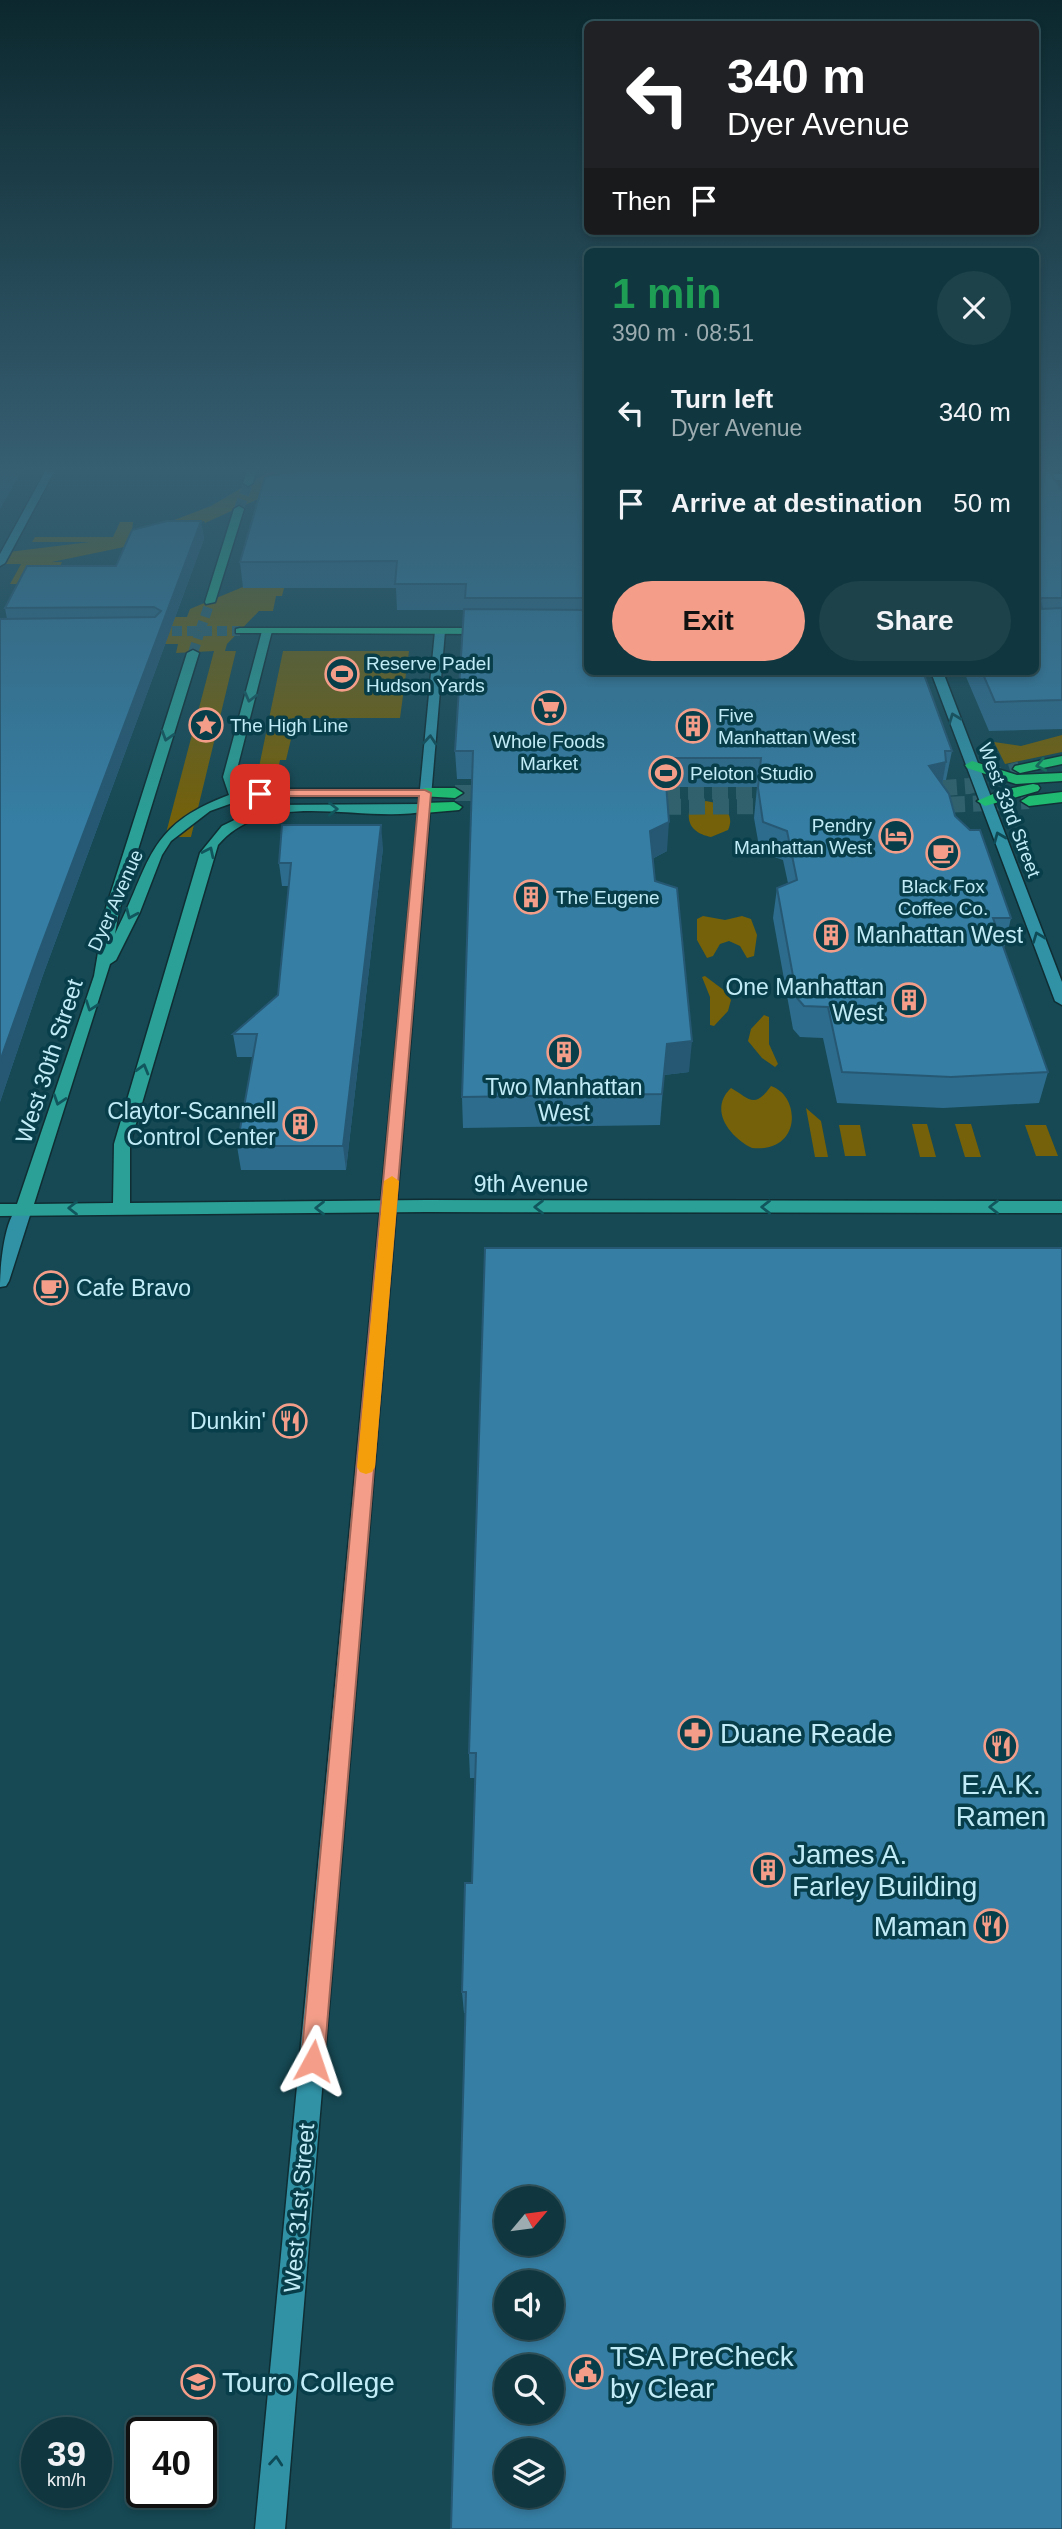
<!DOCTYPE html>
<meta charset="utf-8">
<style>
body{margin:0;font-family:Helvetica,sans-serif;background:#1e424a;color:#f1f3f6;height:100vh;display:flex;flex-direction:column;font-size:26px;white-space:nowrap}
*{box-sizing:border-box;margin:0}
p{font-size:23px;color:#9cacb0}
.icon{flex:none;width:38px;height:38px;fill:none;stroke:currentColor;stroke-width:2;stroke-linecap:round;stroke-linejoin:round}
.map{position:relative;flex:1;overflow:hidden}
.panel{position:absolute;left:584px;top:248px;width:455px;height:427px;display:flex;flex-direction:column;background:#10373f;border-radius:10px;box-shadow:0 4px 10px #0003,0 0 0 2px #305159}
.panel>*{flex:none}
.banner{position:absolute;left:584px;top:21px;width:455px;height:214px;border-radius:10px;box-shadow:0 4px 10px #0003,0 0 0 2px #305159;background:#202124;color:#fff;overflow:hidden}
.needle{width:46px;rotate:61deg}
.fabs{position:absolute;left:494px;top:2186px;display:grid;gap:14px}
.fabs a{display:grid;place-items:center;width:70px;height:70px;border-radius:50%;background:#10373f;box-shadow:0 4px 10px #0003,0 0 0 2px #305159;font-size:35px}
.speed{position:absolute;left:21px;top:2417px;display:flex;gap:14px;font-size:35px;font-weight:700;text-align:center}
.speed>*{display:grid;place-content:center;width:91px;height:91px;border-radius:50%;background:#10373f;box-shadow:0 4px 10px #0003,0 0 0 2px #305159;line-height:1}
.speed small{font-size:18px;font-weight:400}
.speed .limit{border:4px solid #111;border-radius:10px;background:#fff;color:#111}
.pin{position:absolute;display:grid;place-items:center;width:60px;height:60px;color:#fff;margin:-30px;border-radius:14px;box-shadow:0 4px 10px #0006}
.me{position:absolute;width:77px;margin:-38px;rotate:5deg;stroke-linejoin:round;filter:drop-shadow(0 0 5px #0008)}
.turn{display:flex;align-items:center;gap:24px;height:147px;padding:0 28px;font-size:32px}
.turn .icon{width:91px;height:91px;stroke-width:2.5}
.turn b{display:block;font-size:49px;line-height:60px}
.then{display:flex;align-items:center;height:66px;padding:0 28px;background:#0003;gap:14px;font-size:26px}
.round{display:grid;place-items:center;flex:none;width:74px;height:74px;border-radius:37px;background:#1e424a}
.summary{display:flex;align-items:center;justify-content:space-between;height:119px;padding:0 28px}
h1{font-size:42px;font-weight:600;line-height:52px;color:#1e9e55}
.cta{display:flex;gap:14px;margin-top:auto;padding:14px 28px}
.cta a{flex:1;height:80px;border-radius:42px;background:#f49e89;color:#111;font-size:28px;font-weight:600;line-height:80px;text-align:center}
.cta a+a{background:#1e424a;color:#f1f3f6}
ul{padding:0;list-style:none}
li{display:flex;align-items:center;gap:21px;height:91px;padding:0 28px}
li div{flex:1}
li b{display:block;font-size:26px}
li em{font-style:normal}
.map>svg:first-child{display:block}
.green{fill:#756109}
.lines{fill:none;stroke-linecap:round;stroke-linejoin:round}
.secondary-tunnel{stroke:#30616c;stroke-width:10;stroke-dasharray:10 5;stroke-linecap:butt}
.primary-tunnel{stroke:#30616c;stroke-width:10;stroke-dasharray:10 5;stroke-linecap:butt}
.motorway-tunnel{stroke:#30616c;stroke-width:16;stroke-dasharray:16 8;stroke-linecap:butt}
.minor-casing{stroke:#0f2d33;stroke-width:3}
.tertiary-casing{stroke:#0f2d33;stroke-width:3}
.secondary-casing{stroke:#0f2d33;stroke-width:3}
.primary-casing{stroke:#0f2d33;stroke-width:3}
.motorway-casing{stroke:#0f2d33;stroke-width:3}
.minor{fill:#3192a6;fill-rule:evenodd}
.tertiary{fill:#3192a6;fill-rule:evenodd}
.secondary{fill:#2ba096;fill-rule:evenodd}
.primary{fill:#26ae86;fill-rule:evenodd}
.motorway{fill:#1ec171;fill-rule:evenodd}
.wall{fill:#2e6c8d}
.shaded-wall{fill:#265873}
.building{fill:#367ea4;stroke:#265873;stroke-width:2;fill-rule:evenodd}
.oneway{stroke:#11565c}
.oneway2{stroke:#0e4b57}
.oneway3{stroke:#106c57}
.route{fill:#f49e89;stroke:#9f6759;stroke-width:2}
.slow{fill:#f59e0b}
.labels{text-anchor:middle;stroke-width:7;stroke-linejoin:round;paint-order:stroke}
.far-poi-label{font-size:19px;fill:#c1ecf7;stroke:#083e49;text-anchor:start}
.far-street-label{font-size:19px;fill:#c1ecf7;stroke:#083e49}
.poi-label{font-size:23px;fill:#c1ecf7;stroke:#083e49;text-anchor:end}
.street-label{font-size:23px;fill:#c1ecf7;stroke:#083e49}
.near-poi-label{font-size:28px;fill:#c1ecf7;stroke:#083e49;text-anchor:start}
</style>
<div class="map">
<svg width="1062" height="2529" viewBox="0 0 1062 2529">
<rect width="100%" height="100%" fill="#164954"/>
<path class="green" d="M272,470H314L282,596H276L273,611H259L227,644L225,651H236L191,837H165L214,651L176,653L178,644H144L171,617H187L190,609L257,581L269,494L205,523L204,521L124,547L52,562H62L55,577L119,584H10L21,564H0V553L90,542H32L35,537H113L120,522H133L132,530L169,522L211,506Z
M283,651H409L400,718H292L289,734L292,735L286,760H280L276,779L287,782V787L268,780L259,767Z
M1062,735V752L1005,764L994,742L1021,746Z
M700,801C717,800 737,811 728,830L711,837C697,834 687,827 689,812Z
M703,916L725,920L742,916L751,919L757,935L754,956L747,958L740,946L729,941L720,944L713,956L707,958L697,940V919Z
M705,976L725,991L731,1000L728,1011L714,1026L710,1025V997L702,977Z
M764,1015L769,1017V1044L778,1064L775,1067L762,1058L748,1041L751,1029Z
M771,1086C801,1096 802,1153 752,1148C730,1137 708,1110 731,1088C749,1098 754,1110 771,1086Z
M806,1108L821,1121L828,1157H815Z
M912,1124H927L936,1157H920Z
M955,1124H971L981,1157H965Z
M839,1125H860L866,1156H845Z
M1025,1125H1046L1058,1156H1036Z"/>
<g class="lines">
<path class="secondary-tunnel" d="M193,653L200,631"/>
<path class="primary-tunnel" d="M239,509L248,483
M157,631H240
M200,631L210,602"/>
<path class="motorway-tunnel" d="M917,790L969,786L1020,769
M640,792L783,791
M455,793H500
M925,806L1029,801
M641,807L784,806"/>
<defs>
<path id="minor" d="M46,470H55L5,563L0,566V554Z
M1036,474H1062V480H1036Z
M931,672H943L1062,982V1005L1055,1001Z"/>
<path id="tertiary" d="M440,628L445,631L285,2529H255L435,631Z
M24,1203L32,1209L9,1281L6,1286L0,1287C0,1269 4,1209 24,1203Z"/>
<path id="secondary" d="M267,628L272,631L235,777L239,793L273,789H425L431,793L425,797H273L238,801L210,811L171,841L162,855L140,912L116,960L110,964L34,1204L113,1203L114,1144L200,853L222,826L265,805L424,804L430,808L428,811C362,825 268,786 218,845L130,1144V1203L426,1200L1062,1201V1213L426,1212L0,1216V1204H17L94,976L105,911L187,653L193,650L199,653L119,911L115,934C151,864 145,826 229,795L223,777L262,631Z"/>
<path id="primary" d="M247,470H256L253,483L248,486L243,483Z
M239,506L244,509L215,602L206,604L205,602L234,509Z
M240,628H487L492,631L487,634L236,633V629Z"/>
<path id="motorway" d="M1062,756V764L1020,773L1013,769L1015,766Z
M972,761L1017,775L1062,773V781L1016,784L967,768L965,765Z
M1033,784L1038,785L1040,788L1038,791L985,806L977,801L1002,790Z
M425,788H455L463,793L455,798L420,796L417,793L420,790Z
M1062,792V802L1029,806L1021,801L1029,796Z
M454,802L462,807L459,810L424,813L416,808L424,803Z"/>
</defs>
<use href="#minor" class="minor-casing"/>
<use href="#tertiary" class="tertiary-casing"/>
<use href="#secondary" class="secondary-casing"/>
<use href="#primary" class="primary-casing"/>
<use href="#motorway" class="motorway-casing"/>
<use href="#minor" class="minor"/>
<use href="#tertiary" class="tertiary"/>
<use href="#secondary" class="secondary"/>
<use href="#primary" class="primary"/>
<use href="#motorway" class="motorway"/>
</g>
<path class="wall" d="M588,470V672L952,751L946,780H943L942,784L955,816L1011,918L1004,948L1048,1072L1039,1103L943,1108L837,1103L823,1038L800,1037L793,1029L773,918L777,888L788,883L783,860L760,852L754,818L757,787H666L667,851L652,859L655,881L689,1072L664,1075L660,1125L463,1128L462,1097L472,779H457L455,751L464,610H397L396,588H243L240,562Z
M1036,470L1062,492V729L989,731L964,672H1036Z
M201,521L204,539L43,975L0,1102V619H7L5,608L116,566Z
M383,848L346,1170H241L237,1146L253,1057H237L233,1034L278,995L289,886H282L279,863Z
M1062,1248L466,2013H464L462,1992L472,1883L475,1778H470L469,1753Z"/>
<path class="shaded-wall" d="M0,470H22L0,509Z
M201,521L204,539L43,975L0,1102V1061L38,954Z
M946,762L941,791L929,766Z
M669,822L667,851L648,861L650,831Z
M381,825L383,848L346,1170L343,1146Z
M692,1041L689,1072L664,1075L660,1125L667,1044Z"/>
<path class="building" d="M301,470H588V598H465L466,584H395L397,561L240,562L265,477Z
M1036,470H1049L1062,492V598H1042L1040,600L1042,609L1062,608V700L995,702L982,672H1036Z
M167,521H201L38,954L0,1061V619L155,617L161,611L154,607L5,608L27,566H116L132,530Z
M464,609L588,610V672H923L952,751H945L946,762L929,766L949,794L955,816L970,830H980L1011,918H993L1048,1072L951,1077L842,1072L828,1007L804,1006L797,998L777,888L797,880L787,831L763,822L758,788L761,758H664L669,822L650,831L655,881L677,888L692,1041L667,1044L662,1094L462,1097L473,751H455Z
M282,825H381L343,1146H237L257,1034H233L278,995L291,863H279Z
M485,1248H1062V2529H451L466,1992H462L465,1883H472L476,1753H469ZM506,2198H551V2244H506ZM506,2282H551V2328H506ZM506,2366H551V2412H506ZM506,2450H551V2496H506Z"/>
<defs><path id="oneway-chevron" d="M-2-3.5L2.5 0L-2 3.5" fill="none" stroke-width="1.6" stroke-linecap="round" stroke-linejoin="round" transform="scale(1.75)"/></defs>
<g class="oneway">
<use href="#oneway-chevron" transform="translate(250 697) rotate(104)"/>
<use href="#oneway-chevron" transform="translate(167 736) rotate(107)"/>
<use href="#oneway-chevron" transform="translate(333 809)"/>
<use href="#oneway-chevron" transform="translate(209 852) rotate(-64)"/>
<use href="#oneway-chevron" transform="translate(131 914) rotate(113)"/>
<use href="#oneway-chevron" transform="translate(91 1006) rotate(110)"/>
<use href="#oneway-chevron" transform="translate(143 1069) rotate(-74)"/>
<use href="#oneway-chevron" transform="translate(59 1100) rotate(108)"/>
<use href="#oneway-chevron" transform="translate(539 1207) rotate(-180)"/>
<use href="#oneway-chevron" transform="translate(766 1207) rotate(-180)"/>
<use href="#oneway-chevron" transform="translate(994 1207) rotate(180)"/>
<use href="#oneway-chevron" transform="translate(73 1208) rotate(180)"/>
<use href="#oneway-chevron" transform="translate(320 1208) rotate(-180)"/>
</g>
<g class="oneway2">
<use href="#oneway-chevron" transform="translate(954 718) rotate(-111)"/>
<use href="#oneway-chevron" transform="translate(430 740) rotate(-85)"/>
<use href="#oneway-chevron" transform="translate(999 837) rotate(-112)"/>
<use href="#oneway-chevron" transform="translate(1038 937) rotate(-111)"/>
<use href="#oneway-chevron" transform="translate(276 2461) rotate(-85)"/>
</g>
<use class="oneway3" href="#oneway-chevron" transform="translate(1041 765) rotate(168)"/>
<linearGradient id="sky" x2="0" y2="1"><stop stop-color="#0c282e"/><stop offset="0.57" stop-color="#365f72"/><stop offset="1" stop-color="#365f72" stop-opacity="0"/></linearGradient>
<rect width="1062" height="824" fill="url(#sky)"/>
<path class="route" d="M260,790H425L431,793L324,2061L321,2069L313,2072L304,2069L301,2061L419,796H256L255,794Z"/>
<path class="slow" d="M392,1176L399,1181L375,1467L372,1472L366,1474L360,1472L357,1467L384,1181Z"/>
<defs>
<symbol id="stadium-ring" viewBox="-11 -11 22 22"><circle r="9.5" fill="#083e49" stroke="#f49e89" stroke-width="1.5"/><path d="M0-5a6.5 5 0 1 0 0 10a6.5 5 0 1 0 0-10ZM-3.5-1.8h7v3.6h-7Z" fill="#f49e89"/></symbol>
<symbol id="supermarket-ring" viewBox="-11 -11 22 22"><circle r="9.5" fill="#083e49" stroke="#f49e89" stroke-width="1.5"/><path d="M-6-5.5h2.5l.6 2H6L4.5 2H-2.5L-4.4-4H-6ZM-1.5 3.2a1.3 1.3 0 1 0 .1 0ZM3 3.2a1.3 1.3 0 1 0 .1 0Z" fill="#f49e89"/></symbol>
<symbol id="sight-ring" viewBox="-11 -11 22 22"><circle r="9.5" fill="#083e49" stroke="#f49e89" stroke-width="1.5"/><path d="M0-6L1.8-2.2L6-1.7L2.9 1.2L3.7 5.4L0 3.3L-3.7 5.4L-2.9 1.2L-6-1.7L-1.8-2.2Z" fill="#f49e89"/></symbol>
<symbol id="building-ring" viewBox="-11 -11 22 22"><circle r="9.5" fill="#083e49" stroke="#f49e89" stroke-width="1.5"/><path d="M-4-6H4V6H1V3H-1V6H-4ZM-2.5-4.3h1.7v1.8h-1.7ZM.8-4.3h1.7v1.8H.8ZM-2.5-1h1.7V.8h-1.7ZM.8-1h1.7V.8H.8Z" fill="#f49e89"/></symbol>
<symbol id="hotel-ring" viewBox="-11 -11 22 22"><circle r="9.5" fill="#083e49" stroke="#f49e89" stroke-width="1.5"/><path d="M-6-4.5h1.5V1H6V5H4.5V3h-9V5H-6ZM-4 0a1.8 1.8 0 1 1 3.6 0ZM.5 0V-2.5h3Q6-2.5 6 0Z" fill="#f49e89"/></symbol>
<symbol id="cafe-ring" viewBox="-11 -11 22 22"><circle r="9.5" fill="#083e49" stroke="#f49e89" stroke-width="1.5"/><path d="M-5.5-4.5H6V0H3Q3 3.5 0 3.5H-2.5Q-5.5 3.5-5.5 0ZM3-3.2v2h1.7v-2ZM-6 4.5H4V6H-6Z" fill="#f49e89"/></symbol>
<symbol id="restaurant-ring" viewBox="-11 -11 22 22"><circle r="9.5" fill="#083e49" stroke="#f49e89" stroke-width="1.5"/><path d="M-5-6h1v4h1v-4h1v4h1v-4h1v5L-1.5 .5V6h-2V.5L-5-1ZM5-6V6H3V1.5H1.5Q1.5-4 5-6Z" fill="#f49e89"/></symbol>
<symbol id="pharmacy-ring" viewBox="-11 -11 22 22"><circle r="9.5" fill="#083e49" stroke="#f49e89" stroke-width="1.5"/><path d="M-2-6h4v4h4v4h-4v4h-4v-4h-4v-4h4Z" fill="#f49e89"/></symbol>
<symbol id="civic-ring" viewBox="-11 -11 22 22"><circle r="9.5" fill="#083e49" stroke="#f49e89" stroke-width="1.5"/><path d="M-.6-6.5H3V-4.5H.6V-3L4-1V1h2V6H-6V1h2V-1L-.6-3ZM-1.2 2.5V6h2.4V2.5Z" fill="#f49e89"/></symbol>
<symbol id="university-ring" viewBox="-11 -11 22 22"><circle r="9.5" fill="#083e49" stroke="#f49e89" stroke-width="1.5"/><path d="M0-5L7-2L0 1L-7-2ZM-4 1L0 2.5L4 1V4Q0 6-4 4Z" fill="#f49e89"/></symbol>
</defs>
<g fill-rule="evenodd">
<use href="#stadium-ring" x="323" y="655" width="38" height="38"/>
<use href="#supermarket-ring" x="530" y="689" width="38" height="38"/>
<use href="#sight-ring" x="187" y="706" width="38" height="38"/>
<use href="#building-ring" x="674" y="707" width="38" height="38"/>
<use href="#stadium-ring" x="647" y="754" width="38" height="38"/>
<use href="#hotel-ring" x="877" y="817" width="38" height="38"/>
<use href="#cafe-ring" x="924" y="834" width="38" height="38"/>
<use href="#building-ring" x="512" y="878" width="38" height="38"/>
<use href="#building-ring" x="812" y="916" width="38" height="38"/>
<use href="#building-ring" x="890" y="981" width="38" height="38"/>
<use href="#building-ring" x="545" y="1033" width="38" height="38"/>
<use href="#building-ring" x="281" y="1105" width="38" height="38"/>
<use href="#cafe-ring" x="32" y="1269" width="38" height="38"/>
<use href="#restaurant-ring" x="271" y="1402" width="38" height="38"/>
<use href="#pharmacy-ring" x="676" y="1714" width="38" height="38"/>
<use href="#restaurant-ring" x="982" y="1727" width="38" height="38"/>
<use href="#building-ring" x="749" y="1851" width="38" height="38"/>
<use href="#restaurant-ring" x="972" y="1907" width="38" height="38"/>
<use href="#civic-ring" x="567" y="2353" width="38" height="38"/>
<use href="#university-ring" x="179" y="2363" width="38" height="38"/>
</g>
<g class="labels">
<g class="far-poi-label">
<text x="366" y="670">Reserve Padel<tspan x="366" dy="22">Hudson Yards</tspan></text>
<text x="718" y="722">Five<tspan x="718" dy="22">Manhattan West</tspan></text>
<text x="230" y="732">The High Line</text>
<text x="549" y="748" text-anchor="middle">Whole Foods<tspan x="549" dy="22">Market</tspan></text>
<text x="690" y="780">Peloton Studio</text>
<text x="872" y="832" text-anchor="end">Pendry<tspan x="872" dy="22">Manhattan West</tspan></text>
<text x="943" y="893" text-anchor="middle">Black Fox<tspan x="943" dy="22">Coffee Co.</tspan></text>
<text x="556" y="904">The Eugene</text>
</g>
<g class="far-street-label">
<text transform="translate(1010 810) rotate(69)" y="7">West 33rd Street</text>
<text transform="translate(115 900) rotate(-66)" y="7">Dyer Avenue</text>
</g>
<g class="poi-label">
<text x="856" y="943" text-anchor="start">Manhattan West</text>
<text x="884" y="995">One Manhattan<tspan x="884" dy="26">West</tspan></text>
<text x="564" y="1095" text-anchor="middle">Two Manhattan<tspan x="564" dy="26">West</tspan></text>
<text x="276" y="1119">Claytor-Scannell<tspan x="276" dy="26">Control Center</tspan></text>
<text x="76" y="1296" text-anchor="start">Cafe Bravo</text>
<text x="266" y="1429">Dunkin'</text>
</g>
<g class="street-label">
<text transform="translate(49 1061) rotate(-72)" y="8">West 30th Street</text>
<text x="531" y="1192">9th Avenue</text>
<text transform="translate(299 2208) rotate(-85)" y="8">West 31st Street</text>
</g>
<g class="near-poi-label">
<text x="720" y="1743">Duane Reade</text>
<text x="1001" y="1794" text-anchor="middle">E.A.K.<tspan x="1001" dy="32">Ramen</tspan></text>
<text x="792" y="1864">James A.<tspan x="792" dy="32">Farley Building</tspan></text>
<text x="967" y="1936" text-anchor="end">Maman</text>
<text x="610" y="2366">TSA PreCheck<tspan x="610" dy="32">by Clear</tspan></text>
<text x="222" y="2392">Touro College</text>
</g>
</g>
</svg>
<div class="fabs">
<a><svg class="needle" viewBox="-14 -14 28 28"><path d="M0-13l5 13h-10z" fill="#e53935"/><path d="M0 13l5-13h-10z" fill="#9cacb0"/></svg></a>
<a><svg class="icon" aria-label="sound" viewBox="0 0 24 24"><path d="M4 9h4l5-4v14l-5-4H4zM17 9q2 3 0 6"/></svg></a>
<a><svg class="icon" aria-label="search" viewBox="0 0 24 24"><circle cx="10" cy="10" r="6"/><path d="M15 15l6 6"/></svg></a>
<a><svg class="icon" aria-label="layers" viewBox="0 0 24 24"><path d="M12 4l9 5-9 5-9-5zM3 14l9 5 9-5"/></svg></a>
</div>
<div class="speed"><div>39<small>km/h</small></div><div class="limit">40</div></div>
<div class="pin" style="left:260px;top:794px;background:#d93025"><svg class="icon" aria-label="arrive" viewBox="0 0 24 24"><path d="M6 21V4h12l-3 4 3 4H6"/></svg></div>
<svg class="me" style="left:313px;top:2061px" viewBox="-20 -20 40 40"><path d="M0-17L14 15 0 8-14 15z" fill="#f49e89" stroke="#fff" stroke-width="4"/></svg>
<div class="banner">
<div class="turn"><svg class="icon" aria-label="left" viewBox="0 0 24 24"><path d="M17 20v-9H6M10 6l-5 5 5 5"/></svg><div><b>340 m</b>Dyer Avenue</div></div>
<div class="then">Then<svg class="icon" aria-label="arrive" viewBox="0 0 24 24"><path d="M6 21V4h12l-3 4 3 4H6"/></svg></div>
</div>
<section class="panel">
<div class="summary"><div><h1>1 min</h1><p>390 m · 08:51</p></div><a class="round"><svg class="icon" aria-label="close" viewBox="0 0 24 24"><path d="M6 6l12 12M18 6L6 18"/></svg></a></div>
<ul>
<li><svg class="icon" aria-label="left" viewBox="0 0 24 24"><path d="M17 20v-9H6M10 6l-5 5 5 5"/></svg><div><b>Turn left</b><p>Dyer Avenue</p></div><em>340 m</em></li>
<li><svg class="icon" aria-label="arrive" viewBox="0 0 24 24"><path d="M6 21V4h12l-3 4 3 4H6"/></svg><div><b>Arrive at destination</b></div><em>50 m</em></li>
</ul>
<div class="cta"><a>Exit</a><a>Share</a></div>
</section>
</div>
